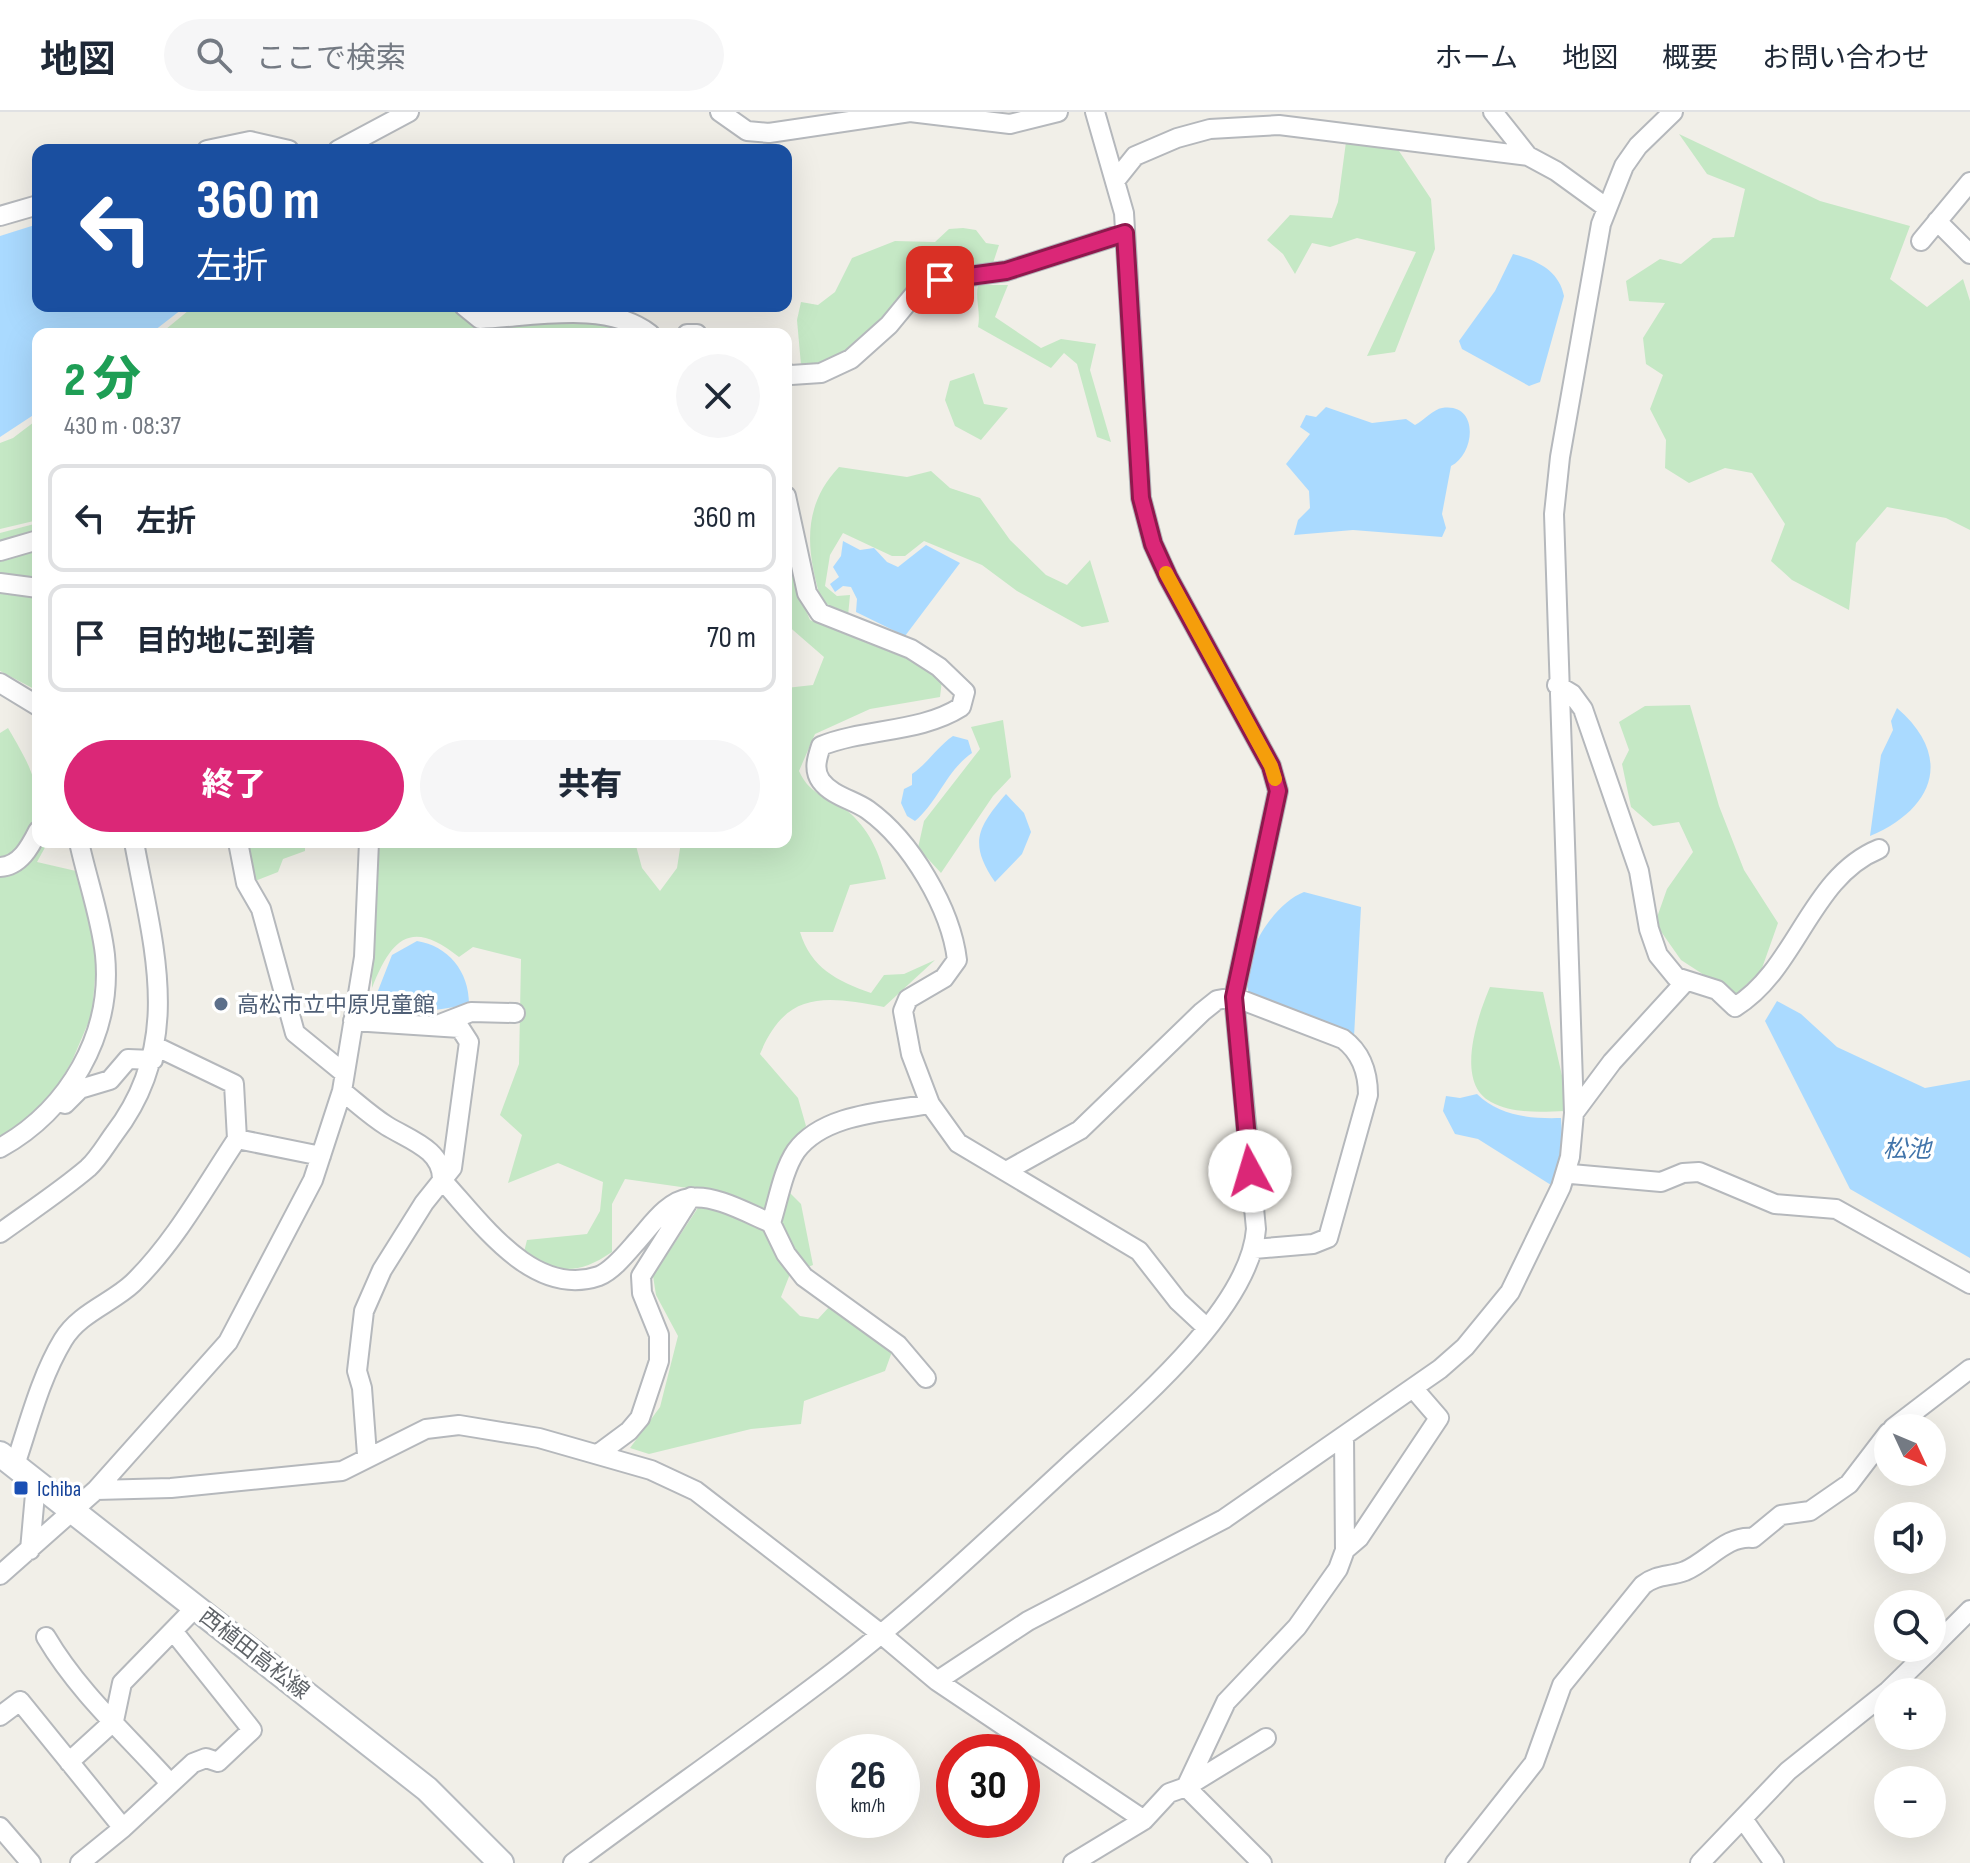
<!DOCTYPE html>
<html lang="ja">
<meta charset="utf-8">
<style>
body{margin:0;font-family:"Sofia Sans Condensed","Noto Sans JP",sans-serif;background:#f6f6f7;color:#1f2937;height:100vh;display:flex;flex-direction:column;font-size:30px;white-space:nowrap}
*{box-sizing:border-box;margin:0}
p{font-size:26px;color:#747a83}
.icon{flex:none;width:44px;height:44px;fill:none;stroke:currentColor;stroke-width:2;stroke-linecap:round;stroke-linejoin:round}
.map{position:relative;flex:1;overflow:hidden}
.sheet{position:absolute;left:32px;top:216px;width:760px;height:520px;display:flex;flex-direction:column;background:#fff;border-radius:16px;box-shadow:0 8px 32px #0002}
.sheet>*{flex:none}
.banner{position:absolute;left:32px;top:32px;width:760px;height:168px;border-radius:16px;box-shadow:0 8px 32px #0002;background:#1a4fa0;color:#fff;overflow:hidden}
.needle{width:52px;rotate:134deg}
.controls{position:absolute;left:1874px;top:1302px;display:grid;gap:16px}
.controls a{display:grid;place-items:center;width:72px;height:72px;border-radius:50%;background:#fff;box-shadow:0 8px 32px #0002;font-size:40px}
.speed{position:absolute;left:816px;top:1622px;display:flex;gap:16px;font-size:40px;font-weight:700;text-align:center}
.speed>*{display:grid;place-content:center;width:104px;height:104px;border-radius:50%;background:#fff;box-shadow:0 8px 32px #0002;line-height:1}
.speed small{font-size:20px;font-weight:400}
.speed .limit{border:12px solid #d22;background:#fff;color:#111}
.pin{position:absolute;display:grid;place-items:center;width:68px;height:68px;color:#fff;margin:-34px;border-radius:16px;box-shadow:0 4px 12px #0006}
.me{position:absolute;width:88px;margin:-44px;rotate:354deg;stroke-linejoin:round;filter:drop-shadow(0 0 6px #0008)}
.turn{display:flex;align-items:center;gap:28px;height:168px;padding:0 32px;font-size:36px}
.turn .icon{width:104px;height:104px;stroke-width:2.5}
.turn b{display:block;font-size:56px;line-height:68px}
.round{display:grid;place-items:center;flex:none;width:84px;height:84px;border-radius:42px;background:#f6f6f7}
.overview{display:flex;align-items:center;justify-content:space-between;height:136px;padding:0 32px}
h1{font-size:48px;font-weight:800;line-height:60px;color:#1e9e55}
.primary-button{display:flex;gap:16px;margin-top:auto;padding:16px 32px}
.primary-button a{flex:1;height:92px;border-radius:48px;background:#db2777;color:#fff;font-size:32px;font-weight:800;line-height:92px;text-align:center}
.primary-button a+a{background:#f6f6f7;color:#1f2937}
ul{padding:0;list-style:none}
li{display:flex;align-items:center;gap:24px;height:108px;margin:0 16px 12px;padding:0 16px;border:4px solid #e0e1e3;border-radius:16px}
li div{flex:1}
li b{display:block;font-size:30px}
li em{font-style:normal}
header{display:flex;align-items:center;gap:48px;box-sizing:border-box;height:112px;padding:0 40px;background:#fff;border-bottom:2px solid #e0e1e3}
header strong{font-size:38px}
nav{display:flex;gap:44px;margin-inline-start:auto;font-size:28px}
.search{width:560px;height:72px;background:#f6f6f7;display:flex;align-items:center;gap:20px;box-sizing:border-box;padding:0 28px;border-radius:44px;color:#747a83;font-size:30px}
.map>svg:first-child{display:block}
.green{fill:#c5e8c5}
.water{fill:#aadaff}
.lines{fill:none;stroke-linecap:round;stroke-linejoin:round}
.minor-casing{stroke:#b5b8bc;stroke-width:22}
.secondary-casing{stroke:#b6babf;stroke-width:28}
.minor{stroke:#fff;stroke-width:18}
.secondary{stroke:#fff;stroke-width:24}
.route-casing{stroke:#8e194d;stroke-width:20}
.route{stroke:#db2777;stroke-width:14}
.slow{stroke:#f59e0b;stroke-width:14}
.service-dot{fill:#5c6f8a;stroke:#fff;stroke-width:3}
.transit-dot{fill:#1a4fb4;stroke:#fff;stroke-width:3}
.labels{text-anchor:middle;stroke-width:7;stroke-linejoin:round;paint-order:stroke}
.service-label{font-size:22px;fill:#4e5e75;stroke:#fff;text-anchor:start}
.transit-label{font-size:22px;fill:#164399;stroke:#fff;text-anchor:start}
.street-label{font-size:22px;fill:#5f6368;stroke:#fff}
.water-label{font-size:24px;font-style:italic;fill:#4174aa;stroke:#fff}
</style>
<header>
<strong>地図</strong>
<div class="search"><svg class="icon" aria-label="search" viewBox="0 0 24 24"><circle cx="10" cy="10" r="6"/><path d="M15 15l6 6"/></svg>ここで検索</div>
<nav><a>ホーム</a><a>地図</a><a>概要</a><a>お問い合わせ</a></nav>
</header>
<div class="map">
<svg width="1970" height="1751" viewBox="0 0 1970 1751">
<rect width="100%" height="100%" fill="#f1efe8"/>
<path class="green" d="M1679,22L1820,89L1910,114L1890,167L1927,195L1963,167L1970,189V418L1946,406L1887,395L1856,431L1849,498L1792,468L1771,449L1785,412L1752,361L1725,356L1689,371L1665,356L1666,328L1650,297L1663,263L1646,252L1643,226L1665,191L1629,189L1626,169L1660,147L1681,152L1713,126L1734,125L1745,77L1707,62Z
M1346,30L1397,36L1431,87L1435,137L1395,240L1367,244L1416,140L1357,126L1330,135L1312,131L1295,162L1283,142L1267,128L1290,103L1332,106L1338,90Z
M963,116L976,118L986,131L999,133L992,154C976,156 950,156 937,164C892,191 859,261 801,253L797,208L801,190L818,193L835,180L852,146L895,129L935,130L949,117Z
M978,173H1008L995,205L1041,236L1061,227L1096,232L1090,258L1111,330L1097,325L1077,252L1064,241L1051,256L978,215C981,200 975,188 978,173Z
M194,194H456L476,216L587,208L633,222H160Z
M974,261L984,292L1008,296L981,328L955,314L945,288L950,269Z
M38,307V408L0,417V331L13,326Z
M839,355L907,365L931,359L950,376L980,386L1010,428L1046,463L1067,473L1090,448L1109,510L1082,515L1017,479L982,453L924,429L905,444H892L843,421L830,443L825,474L837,484L850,483L848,504L822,491C807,442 800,396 839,355Z
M38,411V470L0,466V421Z
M786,432L797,478L810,508L918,551L942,568L940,585L870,597L815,622L799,659C811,686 831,684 851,702C871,721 879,741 886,767L850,773L833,820H800C811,856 837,869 871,881L884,863L904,862L935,848L884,895C825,884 786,878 760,942L798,986L806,1014L784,1042L776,1067L801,1092L813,1153L790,1162L781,1185L800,1204L818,1207L830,1194L893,1237L885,1259L804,1289L801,1312L751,1317L649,1342L630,1336L660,1295L678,1224L656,1183L653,1164L709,1079L625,1067L612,1092V1140C578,1163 560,1161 523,1144L527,1128L587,1122L600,1099L603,1070L558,1051L508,1071L522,1023L500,1003L519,952L521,847L473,835L459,845C411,806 391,827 372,876V806L380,730H635L642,756L660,779L677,756L681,730H786V576L813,573L824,545L786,512Z
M0,479L38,485V579L0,559Z
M1690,593L1719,694L1744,758L1778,811L1761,859L1735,883L1681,848L1655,811L1667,777L1693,740L1679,710L1653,714L1631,695L1622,652L1629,638L1619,610L1645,594Z
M1003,608L1011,665L993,684L941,761L918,736L924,709L980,637L971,615Z
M8,616C38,667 38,671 38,730H48L37,750L76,759L97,842L92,902L72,949L43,999L0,1028V621Z
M246,730H305V739L283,747L278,760L255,769Z
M1490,875L1543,880L1565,977V999C1541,1000 1513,1002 1491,990C1454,971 1478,903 1490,875Z"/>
<path class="water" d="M38,112V194H186L150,222H38V300L0,325V124Z
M1513,142C1536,148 1559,158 1564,184L1540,270L1529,274L1462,237L1459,229L1495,179Z
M1326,295L1372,311L1406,307L1415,313C1424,308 1434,297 1442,296C1479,290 1476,341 1451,354L1442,402L1446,416L1442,425L1353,418L1294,423L1298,408L1310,396L1309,379L1286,352L1310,322L1300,315L1306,303L1316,305Z
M843,429L860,438L874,436L887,450L898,455L926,433L960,451L905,524L856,500L857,487L851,475L843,474L835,480L830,472L839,465L833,455L841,444Z
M1897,596C1954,645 1934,697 1870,724L1881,643L1893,618L1891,609Z
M953,624L968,628L972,641C946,659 938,690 915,709L907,704L901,691L904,677L912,673V662C928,651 937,635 953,624Z
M1006,682L1024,701L1031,720L1022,742L995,770C968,731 978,715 1006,682Z
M1304,780L1361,795L1354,925L1251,887C1234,852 1272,792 1304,780Z
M417,829C448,834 469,859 469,892C438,899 410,901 378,900L372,894L392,843Z
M1777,889L1801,902L1837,935L1925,976L1970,968V1146L1850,1077L1765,909Z
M1477,982C1499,1004 1531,1007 1561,1006L1563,1040L1555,1070L1551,1073L1478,1027L1455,1022L1443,999L1446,984L1460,986Z"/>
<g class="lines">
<defs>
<path id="minor" d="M720,0L747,19L769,21L910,0L1010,12L1058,0
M1493,0L1528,44
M207,38L250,29L289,38
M338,38L409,0
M1115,69L1135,44L1177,26L1210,17L1279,13L1528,44L1556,59L1607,96
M0,104L38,93
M1937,109L1970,142
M1921,129L1970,70
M464,194L480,207C532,205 606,188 650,222
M687,222H697
M786,261L791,263L821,261L851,247L889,213L917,179L940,168L1006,159L1125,121
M786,384L807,481L820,501L911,537L939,555L965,580L961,595C920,621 866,616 821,634C817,646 813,658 821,669C832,684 854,688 868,698C911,729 951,797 957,848L944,866L908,887L903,899L911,942L930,992L958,1031L1139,1139L1178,1189L1207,1216
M0,439L38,428
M0,471L38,476
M0,571L38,594
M1557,573L1572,582L1583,597L1639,759L1649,817L1658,843L1676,865L1717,878L1735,895C1797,857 1810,765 1879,737
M238,730L246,771L261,797L295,921L344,961
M0,755C20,754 30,735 38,719
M353,909L460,916L469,930L452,1056L424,1091L382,1158L364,1199L357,1259L362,1276L367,1343
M440,912L471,900L515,901
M155,934L234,972L237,1027L321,1044
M342,979C357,991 371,1004 387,1014C410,1028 443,1038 442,1068C480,1109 533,1187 599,1164C614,1158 629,1138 639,1127C653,1111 668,1089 690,1086C715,1082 749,1102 771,1111
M65,992L80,977L110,968L128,947L153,948
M1574,1001L1612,950L1686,869
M0,1036C68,998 113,923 105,843C101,806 87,767 79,730
M1008,1058L1080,1018L1202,900L1217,888L1234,885L1343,927C1362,941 1368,961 1368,983L1328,1126L1313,1132L1254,1137
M1571,1062L1661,1070L1683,1061L1699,1060L1775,1092L1836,1097L1970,1172
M0,1121C29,1100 61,1079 88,1056C98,1047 106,1033 114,1022C185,930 153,834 134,730
M926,1266L898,1233L804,1165L786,1142L771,1111C778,1089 783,1058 796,1039C824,1001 887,1000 930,992
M1893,1316L1970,1257
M598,1342L629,1319L640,1306L659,1249V1223L642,1181L641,1164L691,1085
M15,1353C29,1312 40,1266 63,1228C79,1201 112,1191 133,1171C175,1130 205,1075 237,1027
M96,1378L171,1376L342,1359L426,1317L459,1313L539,1326L651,1358L696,1379L880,1521L937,1569L1028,1509L1224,1407L1440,1257L1465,1235L1510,1180L1561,1075L1570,1045L1574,1001L1554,402L1560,345L1601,112L1624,54L1638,34L1673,0
M30,1438L36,1371
M1345,1438L1359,1426L1439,1306L1413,1276
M0,1463L96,1378L228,1230L313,1068L342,979L364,845L369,730
M46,1525C79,1581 127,1623 170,1671
M1932,1536L1970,1498
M937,1569L1144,1708
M0,1604L20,1589L123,1716
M69,1650L114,1609L122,1571L196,1495
M1743,1707L1774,1751
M0,1715L31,1751
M80,1751L123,1716L193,1651L206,1646L218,1650L252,1618L173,1519
M573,1751C660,1686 750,1624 836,1558C918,1495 993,1423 1068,1354C1127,1300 1250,1199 1256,1117L1234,885L1278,679L1271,654L1168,465L1153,432L1141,386L1124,101L1095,0
M1073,1751L1144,1708L1169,1681L1186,1675L1226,1590L1297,1515L1338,1457L1345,1438L1344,1324
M1262,1751L1186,1675L1266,1626
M1455,1751L1534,1651L1562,1573L1643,1473C1657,1462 1669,1465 1685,1459C1709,1449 1726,1423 1753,1426L1781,1403L1810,1399L1849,1372L1888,1321
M1700,1751L1788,1659L1888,1579L1932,1536"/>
<path id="secondary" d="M0,1342L427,1677L501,1751"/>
</defs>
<use href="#minor" class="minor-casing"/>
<use href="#secondary" class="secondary-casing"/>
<use href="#minor" class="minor"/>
<use href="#secondary" class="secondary"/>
</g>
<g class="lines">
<defs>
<path id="route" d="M940,168L1006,159L1125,121L1141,386L1153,432L1168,465L1271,654L1278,679L1234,885L1250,1059"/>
</defs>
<use href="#route" class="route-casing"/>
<use href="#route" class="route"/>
<path class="slow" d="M1166,461L1271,654L1275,667"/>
</g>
<circle class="service-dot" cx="221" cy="892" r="8"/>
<rect class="transit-dot" x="13" y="1368" width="16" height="16" rx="4"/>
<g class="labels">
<g class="service-label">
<text x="237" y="900">高松市立中原児童館</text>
</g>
<g class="transit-label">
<text x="37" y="1384">Ichiba</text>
</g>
<g class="street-label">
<text transform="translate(255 1541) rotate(38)" y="8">西植田高松線</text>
</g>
<g class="water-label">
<text x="1907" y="1045">松池</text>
</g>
</g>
</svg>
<div class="controls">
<a><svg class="needle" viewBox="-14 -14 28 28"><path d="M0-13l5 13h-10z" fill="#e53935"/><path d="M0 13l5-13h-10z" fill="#747a83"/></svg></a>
<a><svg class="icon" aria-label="sound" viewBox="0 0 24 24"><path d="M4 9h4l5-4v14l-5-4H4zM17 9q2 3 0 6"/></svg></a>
<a><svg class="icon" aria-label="search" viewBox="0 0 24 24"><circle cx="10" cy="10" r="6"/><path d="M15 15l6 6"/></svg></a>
<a>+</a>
<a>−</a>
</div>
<div class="speed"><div>26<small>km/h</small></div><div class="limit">30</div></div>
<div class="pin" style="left:940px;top:168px;background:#d93025"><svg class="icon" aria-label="arrive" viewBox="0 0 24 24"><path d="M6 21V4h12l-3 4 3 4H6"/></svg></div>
<svg class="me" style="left:1250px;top:1059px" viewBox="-20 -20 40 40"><circle r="19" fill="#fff"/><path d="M0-13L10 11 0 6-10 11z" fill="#db2777"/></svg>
<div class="banner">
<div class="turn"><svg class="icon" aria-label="left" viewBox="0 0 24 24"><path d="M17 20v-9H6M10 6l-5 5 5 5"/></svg><div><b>360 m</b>左折</div></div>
</div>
<section class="sheet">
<div class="overview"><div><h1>2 分</h1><p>430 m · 08:37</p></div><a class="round"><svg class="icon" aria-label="close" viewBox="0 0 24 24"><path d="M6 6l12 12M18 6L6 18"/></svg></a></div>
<ul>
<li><svg class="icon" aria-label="left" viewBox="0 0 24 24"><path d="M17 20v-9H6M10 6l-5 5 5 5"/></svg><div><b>左折</b></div><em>360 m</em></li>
<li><svg class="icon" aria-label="arrive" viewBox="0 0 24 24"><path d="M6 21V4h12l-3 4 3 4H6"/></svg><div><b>目的地に到着</b></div><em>70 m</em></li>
</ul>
<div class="primary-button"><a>終了</a><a>共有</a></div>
</section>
</div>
